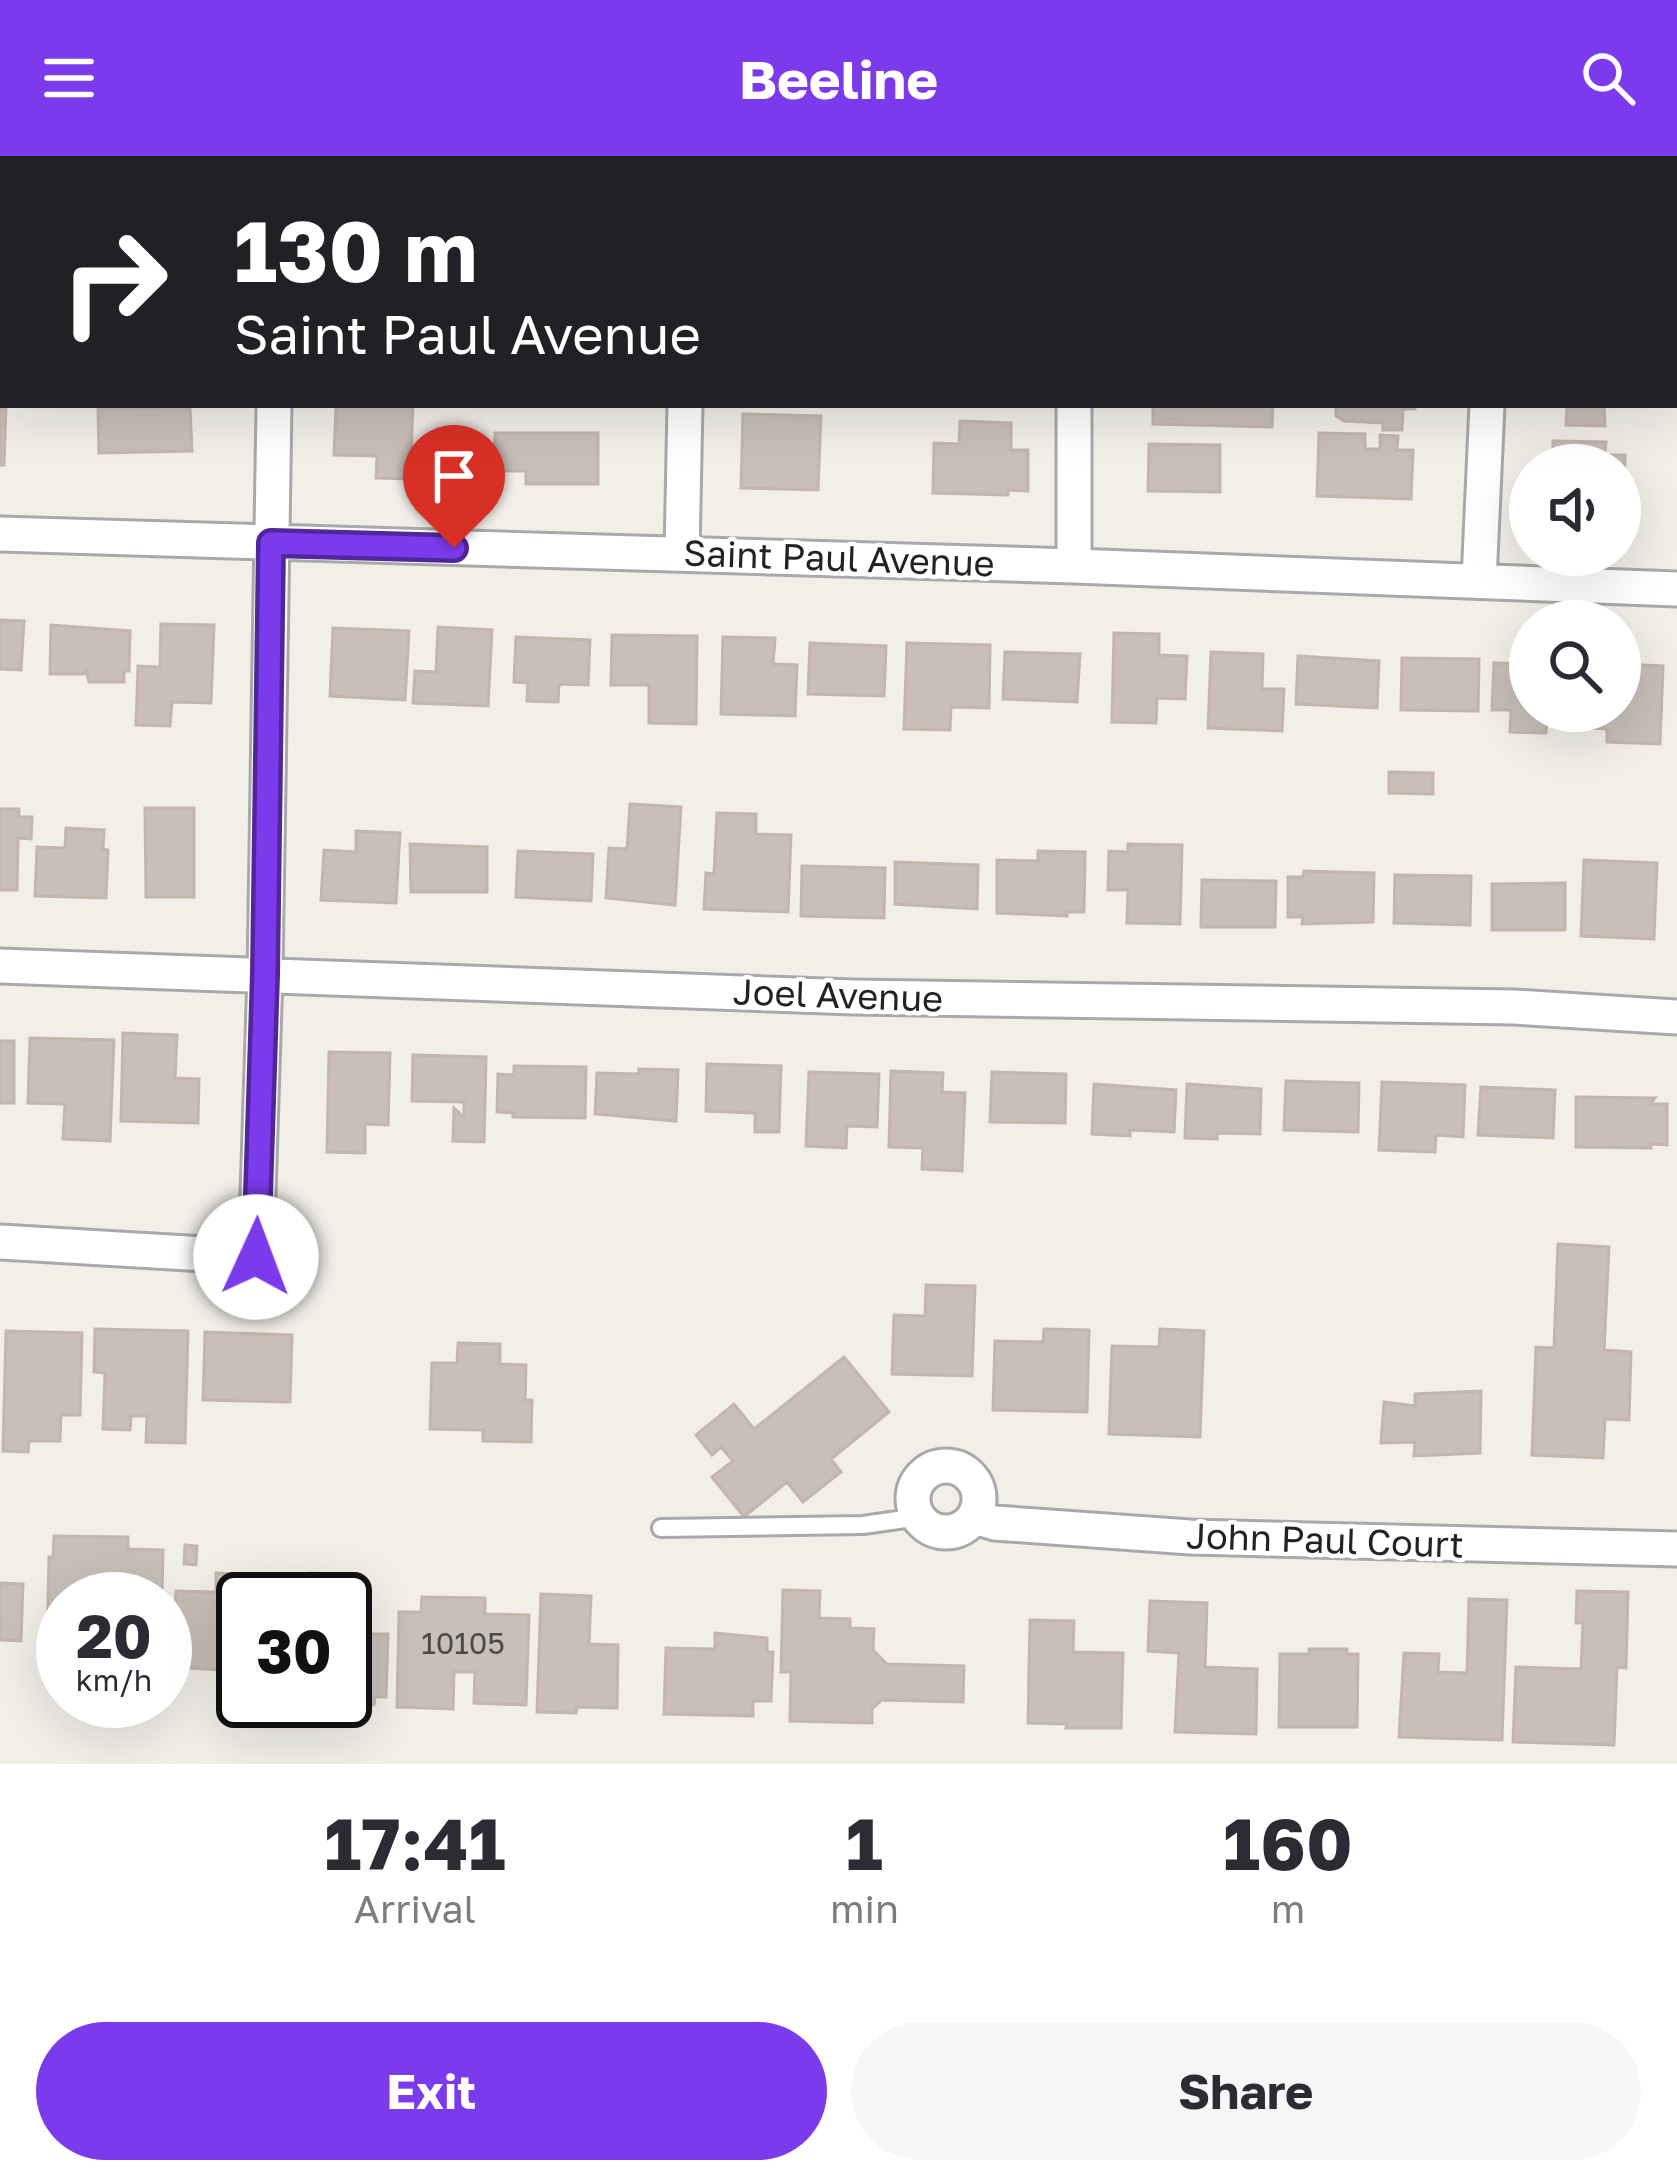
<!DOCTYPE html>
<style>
body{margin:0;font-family:"Golos Text",sans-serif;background:#f7f7f7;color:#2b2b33;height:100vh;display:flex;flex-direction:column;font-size:45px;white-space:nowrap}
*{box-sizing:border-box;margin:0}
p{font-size:39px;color:#7c7c81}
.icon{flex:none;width:66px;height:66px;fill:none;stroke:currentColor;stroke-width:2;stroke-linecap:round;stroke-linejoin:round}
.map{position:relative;height:1608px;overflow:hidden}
.drawer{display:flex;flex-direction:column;background:#fff;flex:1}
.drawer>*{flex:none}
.top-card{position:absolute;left:0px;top:0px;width:1677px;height:252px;box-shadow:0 12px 48px #0002;background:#202124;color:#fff;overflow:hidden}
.tools{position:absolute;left:1509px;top:288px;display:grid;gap:24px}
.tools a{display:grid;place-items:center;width:132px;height:132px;border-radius:50%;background:#fff;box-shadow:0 12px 48px #0002;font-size:60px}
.speed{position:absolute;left:36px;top:1416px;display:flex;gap:24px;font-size:60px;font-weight:700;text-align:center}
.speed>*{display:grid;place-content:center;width:156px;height:156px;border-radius:50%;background:#fff;box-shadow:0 12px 48px #0002;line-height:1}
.speed small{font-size:30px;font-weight:400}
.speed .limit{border:6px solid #111;border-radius:18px;background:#fff;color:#111}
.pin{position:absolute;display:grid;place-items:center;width:102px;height:102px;color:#fff;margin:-123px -51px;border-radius:50% 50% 50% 0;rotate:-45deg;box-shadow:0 0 12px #0007}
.pin .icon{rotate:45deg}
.me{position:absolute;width:132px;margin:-66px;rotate:2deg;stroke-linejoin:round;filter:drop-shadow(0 0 9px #0008)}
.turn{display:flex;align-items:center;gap:42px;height:252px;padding:0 36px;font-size:54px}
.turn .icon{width:156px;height:156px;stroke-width:2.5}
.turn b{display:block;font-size:84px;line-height:102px}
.eta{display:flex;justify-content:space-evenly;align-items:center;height:204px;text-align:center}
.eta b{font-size:72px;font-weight:700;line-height:84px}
.primary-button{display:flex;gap:24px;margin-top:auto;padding:24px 36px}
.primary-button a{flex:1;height:138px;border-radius:72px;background:#7c3aed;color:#fff;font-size:48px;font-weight:700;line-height:138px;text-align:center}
.primary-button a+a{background:#f7f7f7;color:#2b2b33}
header{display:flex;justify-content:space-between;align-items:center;height:156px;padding:0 36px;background:#7c3aed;color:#fff;font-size:54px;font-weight:700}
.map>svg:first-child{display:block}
.building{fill:#c7bfb8;stroke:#c4b6ab;stroke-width:3}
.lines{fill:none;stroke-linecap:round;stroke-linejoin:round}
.service-casing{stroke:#a9a9a9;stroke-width:22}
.minor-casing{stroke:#a9a9a9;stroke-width:39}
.service{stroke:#fff;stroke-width:16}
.minor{stroke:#fff;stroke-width:33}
.route-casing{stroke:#51269a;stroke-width:30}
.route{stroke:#7c3aed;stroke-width:21}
.labels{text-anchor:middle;stroke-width:9;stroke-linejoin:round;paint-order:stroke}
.number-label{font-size:30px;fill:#4b4948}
.street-label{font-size:36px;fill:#222;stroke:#fff}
</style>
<header><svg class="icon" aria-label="menu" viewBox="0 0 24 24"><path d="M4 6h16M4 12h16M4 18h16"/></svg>Beeline<svg class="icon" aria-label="search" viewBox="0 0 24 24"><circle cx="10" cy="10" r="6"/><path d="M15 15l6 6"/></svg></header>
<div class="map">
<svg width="1677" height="1608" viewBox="0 0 1677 1608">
<rect width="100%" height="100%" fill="#f2efe9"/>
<path class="building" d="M151,0H202L151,3Z
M342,0H392V3H351Z
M554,0H601V3H554Z
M753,0H829L753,3Z
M1164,0H1223V3H1164Z
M1574,0H1675L1674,15V3H1574Z
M0,235L3,249H6L4,309H0Z
M336,249H413L410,323L376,322L377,300L334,299Z
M1153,249H1273L1272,271L1153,268Z
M1336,249H1415V253H1403L1402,274H1383V267L1344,265L1336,260Z
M1567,249H1604L1605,270L1566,269Z
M190,251L192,295L99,297L98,253Z
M743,258L821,260L818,334L741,332Z
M960,265L1011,267V294H1028V335L1008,334V339L933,337L934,287L959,288Z
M495,277H598V328H526V315H495Z
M1319,277L1365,278V293H1380V279L1398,280L1397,294H1413L1411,343L1317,340Z
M1553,285L1606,286L1605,299H1625L1623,366H1620V309H1553Z
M1149,288L1220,289V336L1148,335Z
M0,464L24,465L21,514L0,513Z
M161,468L214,469L211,547L172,546L170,570L136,569L138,510L160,511Z
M51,469L130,475L129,515H124V526H89L86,513V518H50Z
M438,471L492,474L488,550L413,547L415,515L436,516Z
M333,472L409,475L405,544L330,540Z
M1114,477L1159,478V499L1187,500L1185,543L1157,542L1156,567L1112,566Z
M612,479L697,480L696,568L649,567V529H611Z
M516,481L590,484L588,529L559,528L558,546L527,545L528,527L514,526Z
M723,481L775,482L773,508L797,509L795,560L721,558Z
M810,487L886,490L884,540L808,538Z
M907,487L990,489L989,552L951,551L950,574L904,573Z
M1005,496L1080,498L1077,546L1003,543Z
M1211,496L1263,498L1262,533H1284L1282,575L1208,572Z
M1298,500L1379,505L1377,552L1296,548Z
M1402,502L1479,503L1478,555L1401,554Z
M1494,507L1530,508V555L1575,557L1547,556L1546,577L1510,576L1511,554H1492Z
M1620,508L1663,510L1660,588L1607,586V573L1589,572L1590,555H1620Z
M1389,616L1433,617V638L1389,637Z
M630,648L681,651L675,749L606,742L609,692L627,693Z
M145,652H194V741H146Z
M0,653H19V661H32L31,683L18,682L17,734H0Z
M717,657L756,658V678L791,679L788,756L704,753L706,717L714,718Z
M66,672L104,674L103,693L108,694L106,742L35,740L37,691L65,692Z
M356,675L400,677L396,747L321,744L324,694L356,696Z
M410,688L487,691V736H411Z
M1128,688L1182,689L1180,768L1127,767L1128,734H1108L1109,695L1128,696Z
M518,695L593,698L591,745L516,741Z
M1038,695L1085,696L1084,756H1067V760L997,757V704L1038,705Z
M1584,704L1657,707L1654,783L1581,780Z
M895,706L978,709L977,753L895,748Z
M802,710L885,712L884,762L801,760Z
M1304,715L1374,717L1373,766L1302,768L1303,761H1288V721H1303Z
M1395,719L1471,720L1470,769L1394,767Z
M1202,724L1276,725L1275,771H1201Z
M1565,727V774H1492V728Z
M123,877L177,879L175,922L199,923L198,967L121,965Z
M30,882L114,884L110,985L63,983L65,948L28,947Z
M0,885H14V947H0Z
M329,896L390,897L388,969L365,968V997L327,996Z
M413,899L486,901L484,986L453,985L454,952L464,961V946L412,945Z
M707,908L781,910L779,976H755V957L706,955Z
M514,910L586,911L585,962L513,961V957L497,956L498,918L514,919Z
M639,913L678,914L676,965L595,958L597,917L639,918Z
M891,915L943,917L942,936L965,937L962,1015L922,1013L923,992L889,991Z
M809,916L879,918L877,971L847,970L846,992L806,990Z
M992,916L1066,918L1065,967L990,966Z
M1286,925L1359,927L1358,976L1284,974Z
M1382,926L1465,929L1463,981L1436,979L1435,996L1379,994Z
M1094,928L1176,934L1174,976L1130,974V980L1092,978Z
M1187,928L1261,933L1260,978L1217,977V983L1185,982Z
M1481,931L1555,934L1553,982L1478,979Z
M1576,941L1655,942L1650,948H1667V989L1651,988V992L1576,991Z
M1558,1088L1609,1091L1604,1194L1631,1196L1629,1264L1605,1263L1603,1302L1532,1299L1536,1191L1554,1192Z
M926,1129L975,1130L972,1220L892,1218L894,1159L925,1160Z
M95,1173L188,1175L185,1287L146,1286L147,1260H131L130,1274L103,1273L105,1217L94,1216Z
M1044,1173L1089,1174L1087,1256L993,1254L995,1185L1043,1186Z
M1160,1173L1204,1175L1200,1281L1109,1278L1112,1190L1159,1191Z
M6,1175L82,1177L80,1259H61L60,1285H29L28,1296L3,1295Z
M205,1176L292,1179L290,1246L203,1244Z
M458,1187L500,1188V1208L526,1209L525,1244H532L531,1286L483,1285V1274L430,1273L432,1207H457Z
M844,1201L889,1256L831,1303L841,1316L803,1346L787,1326L744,1361L712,1321L733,1305L721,1291L712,1299L696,1279L734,1248L754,1273Z
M1481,1235L1480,1297L1414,1300L1415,1286L1381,1287L1384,1246L1415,1250V1238Z
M54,1380L128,1381V1393L163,1394L162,1439L141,1438L135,1443H63V1525H46L49,1401L53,1402Z
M185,1389L197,1390L196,1409L184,1408Z
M216,1417L249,1419V1438L276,1439V1443H243V1545H271V1550L222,1548L223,1514L172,1511L176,1435L216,1436Z
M310,1417L358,1419V1478H388L386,1541H375L374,1549L316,1547L345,1545V1443H309Z
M0,1427L23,1428L21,1485L0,1484Z
M783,1434L820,1435L819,1462L850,1463V1472L874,1473L873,1494L887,1508L964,1510L963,1546L882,1544L872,1553V1567L790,1565L791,1516H781Z
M1577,1435L1628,1436L1626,1512L1617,1511L1614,1589L1513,1586L1516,1511L1581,1513L1583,1467H1576Z
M541,1438L591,1440L589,1488L618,1489L617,1552L577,1551L576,1557L537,1556Z
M422,1441L485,1442V1458L529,1459L526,1549L474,1547L475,1516H454L453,1553L397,1551L399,1456H421Z
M1469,1443L1507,1444L1502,1584L1399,1581L1404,1497L1439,1498L1438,1516L1467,1517Z
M1150,1445L1207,1447L1205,1511L1257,1513L1256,1578L1175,1576L1179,1497L1148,1495Z
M1030,1464L1074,1465L1073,1496L1123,1497L1121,1572H1066L1067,1568L1028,1567Z
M715,1477L767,1482V1496H773L771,1545H753V1560L664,1558L666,1492L715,1493Z
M1309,1493H1347V1498H1358L1357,1571H1279L1280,1498H1309Z"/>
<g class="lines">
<defs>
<path id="service" d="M661,1372L863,1369L919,1361"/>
<path id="minor" d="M278,3V0
M689,3V0
M1075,3V0
M1499,3V0
M0,378L1074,410L1677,433
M682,397L685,249
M1074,410V249
M1479,425L1487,249
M0,810L854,841L1514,851L1677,861
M0,1086L256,1101L265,818L274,249
M913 1343a33 33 0 1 1 66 0a33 33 0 1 1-66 0Z
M974,1361L995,1367L1190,1381L1677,1393"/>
</defs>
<use href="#service" class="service-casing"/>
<use href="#minor" class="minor-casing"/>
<use href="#service" class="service"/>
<use href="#minor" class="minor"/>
</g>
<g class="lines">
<defs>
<path id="route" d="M256,1101L265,818L271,387L454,392"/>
</defs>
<use href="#route" class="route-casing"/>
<use href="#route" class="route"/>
</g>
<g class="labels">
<g class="number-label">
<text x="463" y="1498">10105</text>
</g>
<g class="street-label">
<text transform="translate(839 402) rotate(2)" y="13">Saint Paul Avenue</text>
<text transform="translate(838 839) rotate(2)" y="13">Joel Avenue</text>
<text transform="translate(1325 1384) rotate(2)" y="13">John Paul Court</text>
</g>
</g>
</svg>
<div class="tools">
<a><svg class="icon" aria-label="sound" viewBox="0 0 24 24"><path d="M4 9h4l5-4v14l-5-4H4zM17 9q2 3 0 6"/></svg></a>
<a><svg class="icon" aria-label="search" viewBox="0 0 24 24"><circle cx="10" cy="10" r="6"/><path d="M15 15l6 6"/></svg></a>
</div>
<div class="speed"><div>20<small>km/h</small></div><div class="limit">30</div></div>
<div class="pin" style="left:454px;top:392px;background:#d93025"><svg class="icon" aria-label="arrive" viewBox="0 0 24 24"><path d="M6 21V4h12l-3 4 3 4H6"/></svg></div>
<svg class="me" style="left:256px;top:1101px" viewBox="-20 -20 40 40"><circle r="19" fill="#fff"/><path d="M0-13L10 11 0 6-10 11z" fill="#7c3aed"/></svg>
<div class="top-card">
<div class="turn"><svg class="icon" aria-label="right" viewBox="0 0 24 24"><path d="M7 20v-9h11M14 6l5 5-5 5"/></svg><div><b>130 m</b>Saint Paul Avenue</div></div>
</div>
</div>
<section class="drawer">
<div class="eta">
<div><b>17:41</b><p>Arrival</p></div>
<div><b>1</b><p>min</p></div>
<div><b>160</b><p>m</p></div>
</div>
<div class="primary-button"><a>Exit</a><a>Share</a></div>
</section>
